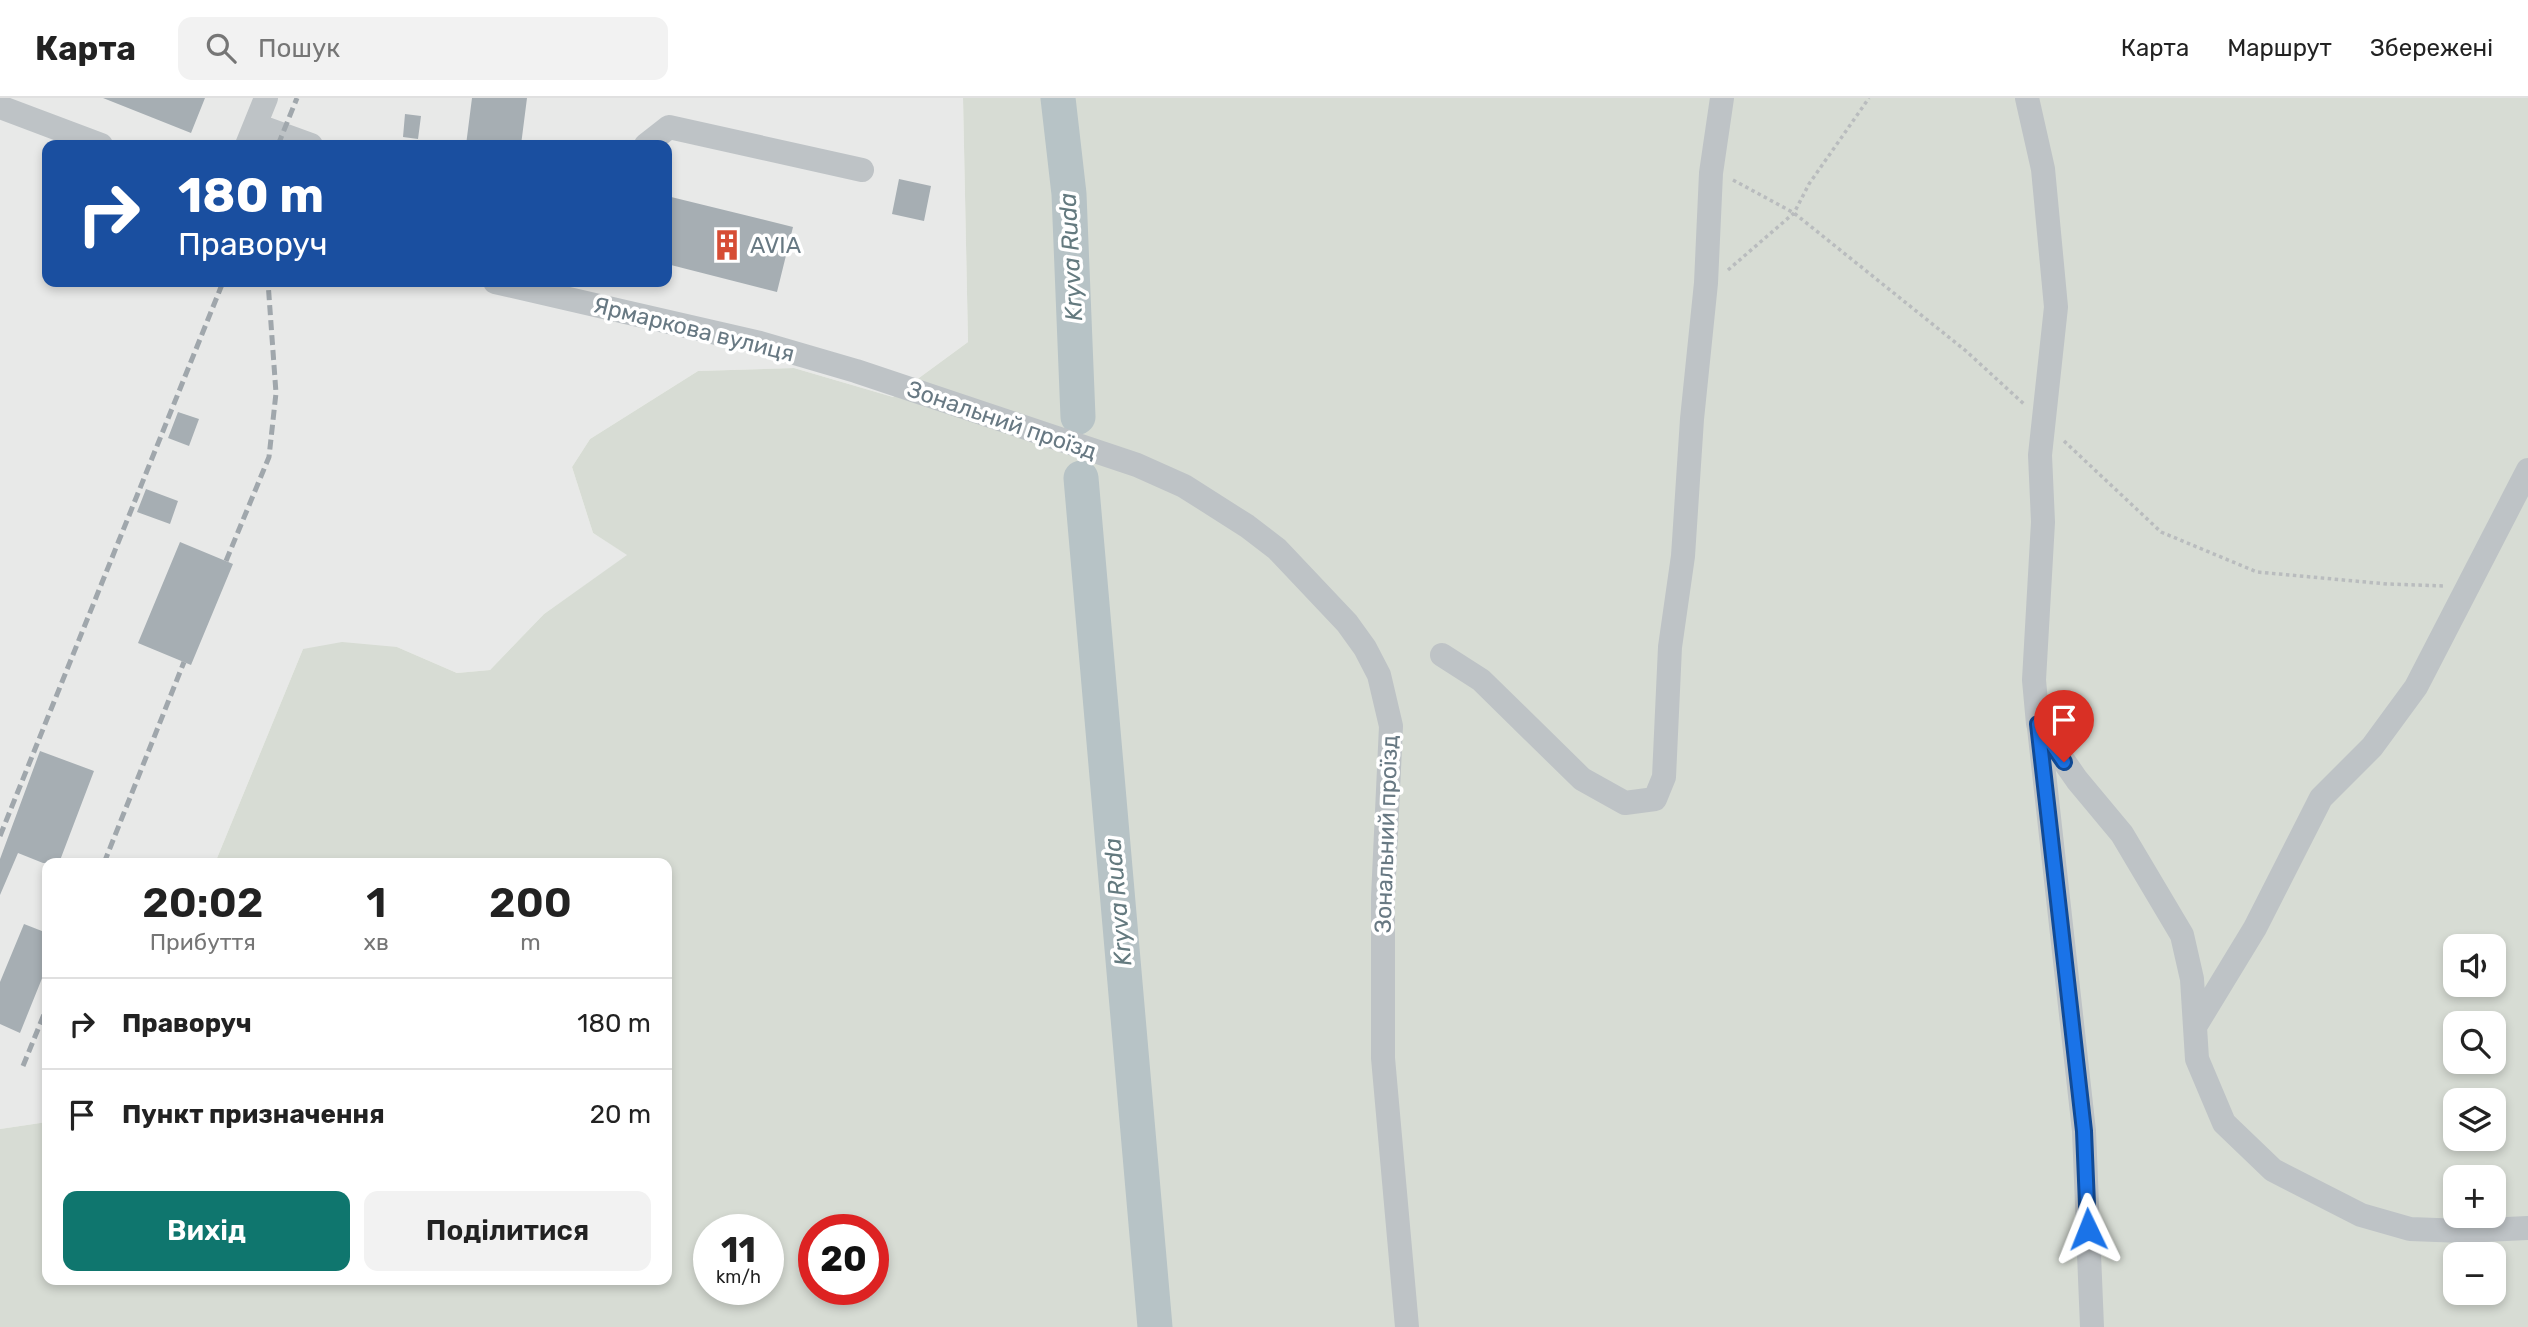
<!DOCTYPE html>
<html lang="uk">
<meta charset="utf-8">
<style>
body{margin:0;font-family:Rubik,sans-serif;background:#f2f2f2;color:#222;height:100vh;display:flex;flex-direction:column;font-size:26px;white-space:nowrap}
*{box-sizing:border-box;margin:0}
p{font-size:23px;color:#767676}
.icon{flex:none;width:38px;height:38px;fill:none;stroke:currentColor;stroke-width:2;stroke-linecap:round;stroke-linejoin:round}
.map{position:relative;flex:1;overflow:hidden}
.panel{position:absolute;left:42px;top:760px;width:630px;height:427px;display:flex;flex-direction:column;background:#fff;border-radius:14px;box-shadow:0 4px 10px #0003}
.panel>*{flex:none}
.top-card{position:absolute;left:42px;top:42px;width:630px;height:147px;border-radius:14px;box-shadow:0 4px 10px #0003;background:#1a4fa0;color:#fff;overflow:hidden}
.tools{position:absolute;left:2443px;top:836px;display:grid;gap:14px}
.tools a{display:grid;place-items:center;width:63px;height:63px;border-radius:14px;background:#fff;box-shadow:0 4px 10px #0003;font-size:35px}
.speed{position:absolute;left:693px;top:1116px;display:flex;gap:14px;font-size:35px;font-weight:700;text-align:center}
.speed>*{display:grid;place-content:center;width:91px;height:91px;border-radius:50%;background:#fff;box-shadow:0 4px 10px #0003;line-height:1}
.speed small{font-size:18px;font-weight:400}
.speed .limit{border:10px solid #d22;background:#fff;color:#111}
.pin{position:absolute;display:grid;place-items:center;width:60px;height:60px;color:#fff;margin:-72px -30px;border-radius:50% 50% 50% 0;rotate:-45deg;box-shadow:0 0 7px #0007}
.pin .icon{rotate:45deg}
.me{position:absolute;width:77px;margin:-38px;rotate:358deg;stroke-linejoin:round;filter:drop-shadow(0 0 5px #0008)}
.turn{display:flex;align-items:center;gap:24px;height:147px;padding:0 21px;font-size:32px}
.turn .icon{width:91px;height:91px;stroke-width:2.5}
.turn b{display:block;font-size:49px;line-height:60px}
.eta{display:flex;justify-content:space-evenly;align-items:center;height:119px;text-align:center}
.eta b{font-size:42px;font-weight:600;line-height:49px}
.primary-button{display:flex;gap:14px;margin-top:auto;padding:14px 21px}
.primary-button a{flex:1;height:80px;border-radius:14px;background:#0f766e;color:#fff;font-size:28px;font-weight:600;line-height:80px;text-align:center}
.primary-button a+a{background:#f2f2f2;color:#222}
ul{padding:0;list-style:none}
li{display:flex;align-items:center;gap:21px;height:91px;padding:0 21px;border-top:2px solid #e0e0e0}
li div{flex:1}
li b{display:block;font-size:26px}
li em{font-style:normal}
header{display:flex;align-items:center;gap:42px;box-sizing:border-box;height:98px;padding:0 35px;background:#fff;border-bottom:2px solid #e0e0e0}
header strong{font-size:33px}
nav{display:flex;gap:38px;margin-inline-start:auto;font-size:24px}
.search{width:490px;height:63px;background:#f2f2f2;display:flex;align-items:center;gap:18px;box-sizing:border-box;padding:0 24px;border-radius:14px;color:#767676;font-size:26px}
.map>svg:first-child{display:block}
.built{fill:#e8e9e8;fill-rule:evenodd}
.green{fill:#d7dcd4;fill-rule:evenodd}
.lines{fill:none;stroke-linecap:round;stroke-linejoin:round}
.river{stroke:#b7c3c6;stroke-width:35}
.building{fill:#a6aeb3}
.path{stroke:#b9bcbe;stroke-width:3.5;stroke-dasharray:3.5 3.5;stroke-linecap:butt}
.minor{stroke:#bec3c6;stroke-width:24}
.rail{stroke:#a0a7ac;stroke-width:5;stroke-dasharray:10 5;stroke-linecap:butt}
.route-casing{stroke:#114b97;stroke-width:18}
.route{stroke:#1a73e8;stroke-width:12}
.labels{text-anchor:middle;stroke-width:7;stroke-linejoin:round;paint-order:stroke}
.poi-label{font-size:23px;fill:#687983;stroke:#fff;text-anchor:start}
.street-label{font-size:23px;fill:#687983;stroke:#fff}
.water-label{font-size:24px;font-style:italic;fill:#647a7f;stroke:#fff}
</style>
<header>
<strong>Карта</strong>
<div class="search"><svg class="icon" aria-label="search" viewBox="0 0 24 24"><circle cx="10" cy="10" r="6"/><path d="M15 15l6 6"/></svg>Пошук</div>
<nav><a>Карта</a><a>Маршрут</a><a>Збережені</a></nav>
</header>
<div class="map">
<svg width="2528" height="1229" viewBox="0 0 2528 1229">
<rect width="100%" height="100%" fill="#f7f7f4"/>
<path class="built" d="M0,0H963L968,244L893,299L794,270L698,273L590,341L572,369L593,435L628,457L544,516L490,572L457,575L397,549L303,551L215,765H47V1024L0,1031ZM47,47H667V184H47Z"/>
<path class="green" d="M963,0H2528V1229H0V1031L47,1024V1181H667V765H215L303,551L342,544L397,549L457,575L490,572L544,516L627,457L593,435L572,369L590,341L698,273L794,270L893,299L968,244ZM2455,849H2494V887H2455ZM2455,926H2494V964H2455ZM2455,1003H2494V1041H2455ZM2455,1080H2494V1118H2455ZM709,1132H768V1192H709ZM814,1132H873V1192H814ZM2455,1157H2494V1195H2455Z"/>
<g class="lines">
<path class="river" d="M1058,0L1069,96L1078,319
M1081,380L1155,1229"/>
</g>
<path class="building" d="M103,0H205L191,35Z
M472,0H527L521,47H466Z
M405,16L421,18L418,41L403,39Z
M899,81L931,88L924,123L892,116Z
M667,98L793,129L777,194L667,166Z
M178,314L199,321L189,348L168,340Z
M146,391L178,403L170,426L137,414Z
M180,444L233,466L191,567L138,545Z
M40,653L94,673L59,765H43L18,755L0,797V761Z
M24,826L47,835V868L20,935L0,926V884Z"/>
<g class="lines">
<path class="path" d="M1733,82L1794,115L1966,253L2025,307
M1728,172L1794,115L1809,86L1869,0
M2064,343L2161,434L2257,474L2387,486L2446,488"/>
<path class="minor" d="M2027,0L2043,71L2056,209L2040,357L2043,424L2034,582L2038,626L2077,682L2122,736L2182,837L2192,881L2197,961L2224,1025L2273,1072L2361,1117L2410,1131L2463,1133L2528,1130
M0,9L101,47
M256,27L311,47
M247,47L266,0
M646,47L669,29L862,72
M495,184L760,245L856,273L1137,367L1184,388L1247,428L1277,451L1347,525L1365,550L1379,577L1391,628L1383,799V960L1407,1229
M1442,557L1481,582L1582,681L1625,705L1655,701L1664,679L1670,549L1683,458L1692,321L1706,185L1711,75L1722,0
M2039,630L2084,1033L2092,1229
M2196,927L2255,830L2321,700L2372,649L2416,589L2528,372"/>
<path class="rail" d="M278,47L297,0
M226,463L269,359L276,295L268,184
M0,738L223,184
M104,765L184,564
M23,968L47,909"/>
</g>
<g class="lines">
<defs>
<path id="route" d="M2064,664L2038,626L2084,1033L2088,1131"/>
</defs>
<use href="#route" class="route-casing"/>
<use href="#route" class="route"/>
</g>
<defs>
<symbol id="building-bare" viewBox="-9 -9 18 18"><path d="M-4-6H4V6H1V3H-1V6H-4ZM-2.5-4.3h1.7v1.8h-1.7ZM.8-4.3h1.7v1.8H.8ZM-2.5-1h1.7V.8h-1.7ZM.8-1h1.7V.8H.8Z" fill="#d64d35" stroke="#fff" stroke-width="2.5" paint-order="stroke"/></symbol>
</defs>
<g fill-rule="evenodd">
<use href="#building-bare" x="705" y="125" width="44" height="44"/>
</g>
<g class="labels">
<g class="poi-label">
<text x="750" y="155">AVIA</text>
</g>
<g class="street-label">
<text transform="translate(694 231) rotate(14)" y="8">Ярмаркова вулиця</text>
<text transform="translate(1002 322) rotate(19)" y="8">Зональний проїзд</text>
<text transform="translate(1386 736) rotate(-88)" y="8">Зональний проїзд</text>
</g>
<g class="water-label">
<text transform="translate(1071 159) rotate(-93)" y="8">Kryva Ruda</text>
<text transform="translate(1118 804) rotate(-95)" y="8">Kryva Ruda</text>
</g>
</g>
</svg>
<div class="tools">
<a><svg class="icon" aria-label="sound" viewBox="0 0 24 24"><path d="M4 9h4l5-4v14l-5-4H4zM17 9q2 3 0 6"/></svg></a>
<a><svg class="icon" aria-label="search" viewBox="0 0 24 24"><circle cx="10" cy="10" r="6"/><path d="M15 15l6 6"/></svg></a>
<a><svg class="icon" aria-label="layers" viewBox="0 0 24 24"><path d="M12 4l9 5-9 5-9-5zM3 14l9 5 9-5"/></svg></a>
<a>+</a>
<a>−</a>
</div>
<div class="speed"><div>11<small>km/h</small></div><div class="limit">20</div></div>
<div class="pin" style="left:2064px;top:664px;background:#d93025"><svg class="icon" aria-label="arrive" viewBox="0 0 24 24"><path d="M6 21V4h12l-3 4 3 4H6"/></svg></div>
<svg class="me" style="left:2088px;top:1131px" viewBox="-20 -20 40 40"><path d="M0-17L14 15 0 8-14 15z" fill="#1a73e8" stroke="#fff" stroke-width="4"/></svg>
<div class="top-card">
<div class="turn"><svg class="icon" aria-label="right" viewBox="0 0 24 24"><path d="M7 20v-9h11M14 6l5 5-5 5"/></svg><div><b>180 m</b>Праворуч</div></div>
</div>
<section class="panel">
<div class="eta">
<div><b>20:02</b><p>Прибуття</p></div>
<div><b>1</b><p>хв</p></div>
<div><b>200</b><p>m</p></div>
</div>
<ul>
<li><svg class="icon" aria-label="right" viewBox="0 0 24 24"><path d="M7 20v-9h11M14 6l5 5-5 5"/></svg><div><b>Праворуч</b></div><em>180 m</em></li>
<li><svg class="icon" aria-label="arrive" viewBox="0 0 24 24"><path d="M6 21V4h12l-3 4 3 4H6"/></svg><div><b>Пункт призначення</b></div><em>20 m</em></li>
</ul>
<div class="primary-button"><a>Вихід</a><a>Поділитися</a></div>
</section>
</div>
